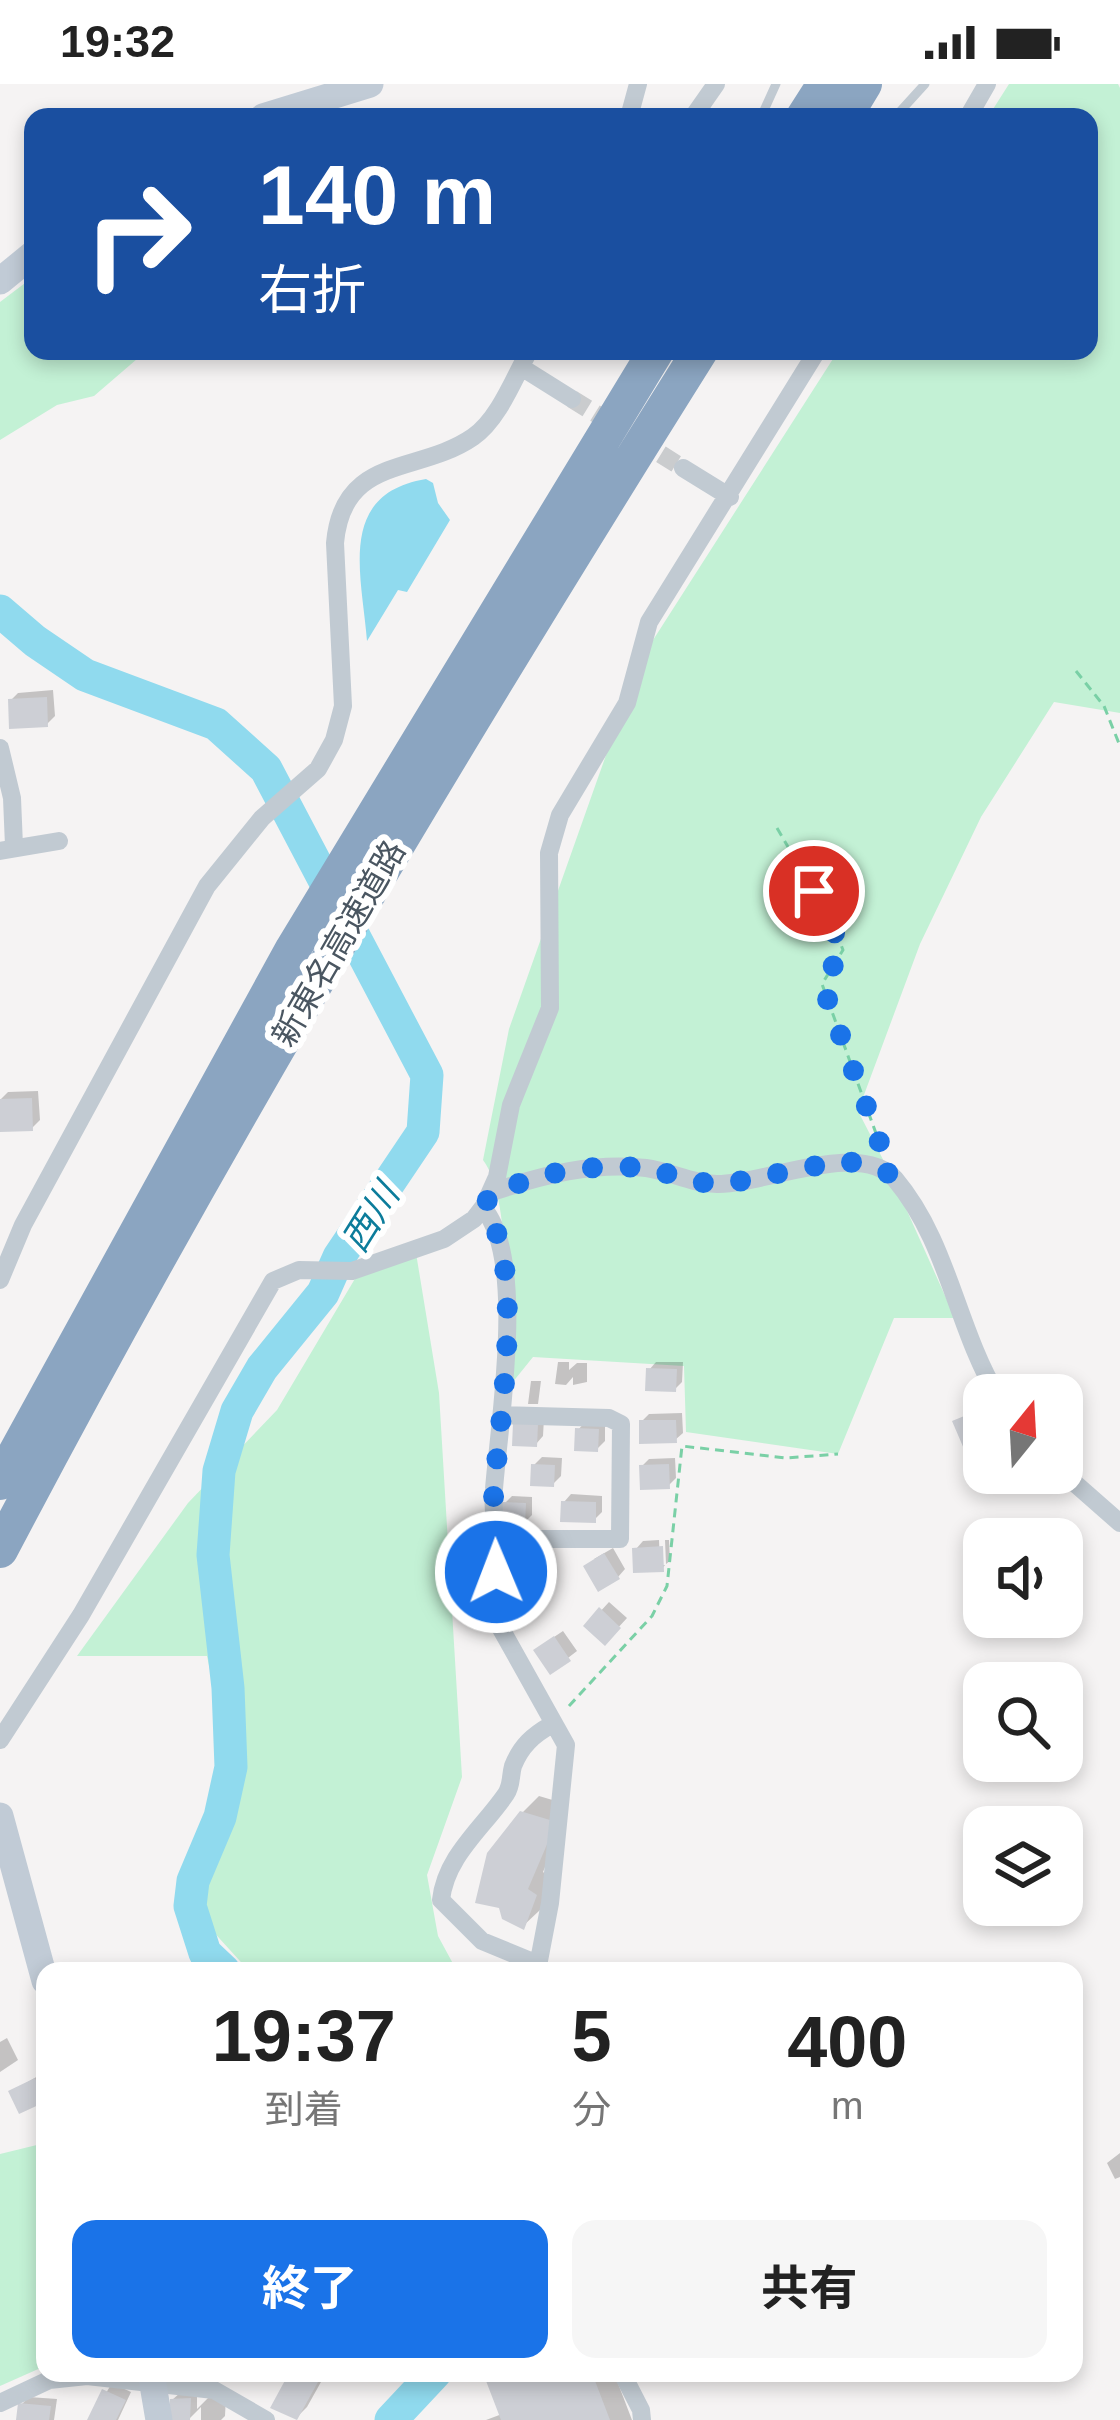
<!DOCTYPE html>
<html lang="ja">
<meta charset="utf-8">
<style>
body{margin:0;font-family:Helvetica,"Noto Sans JP",sans-serif;background:#f6f6f6;color:#222;height:100vh;display:flex;flex-direction:column;font-size:45px;white-space:nowrap}
*{box-sizing:border-box;margin:0}
p{font-size:39px;color:#767676}
.icon{flex:none;width:66px;height:66px;fill:none;stroke:currentColor;stroke-width:2;stroke-linecap:round;stroke-linejoin:round}
.map{position:relative;flex:1;overflow:hidden}
.details{position:absolute;left:36px;top:1878px;width:1047px;height:420px;display:flex;flex-direction:column;background:#fff;border-radius:24px;box-shadow:0 6px 18px #0003}
.details>*{flex:none}
.top-card{position:absolute;left:24px;top:24px;width:1074px;height:252px;border-radius:24px;box-shadow:0 6px 18px #0003;background:#1a4fa0;color:#fff;overflow:hidden}
.needle{width:78px;rotate:18deg}
.buttons{position:absolute;left:963px;top:1290px;display:grid;gap:24px}
.buttons a{display:grid;place-items:center;width:120px;height:120px;border-radius:24px;background:#fff;box-shadow:0 6px 18px #0003;font-size:60px}
.pin{position:absolute;display:grid;place-items:center;width:102px;height:102px;color:#fff;margin:-51px;border:6px solid #fff;border-radius:50%;box-shadow:0 3px 12px #0007}
.me{position:absolute;width:132px;margin:-66px;rotate:359deg;stroke-linejoin:round;filter:drop-shadow(0 0 9px #0008)}
.turn{display:flex;align-items:center;gap:42px;height:252px;padding:0 36px;font-size:54px}
.turn .icon{width:156px;height:156px;stroke-width:2.5}
.turn b{display:block;font-size:84px;line-height:102px}
.eta{display:flex;justify-content:space-evenly;align-items:center;height:204px;text-align:center}
.eta b{font-size:72px;font-weight:700;line-height:84px}
.action{display:flex;gap:24px;margin-top:auto;padding:24px 36px}
.action a{flex:1;height:138px;border-radius:24px;background:#1a73e8;color:#fff;font-size:48px;font-weight:700;line-height:138px;text-align:center}
.action a+a{background:#f6f6f6;color:#222}
.status{display:flex;justify-content:space-between;align-items:center;height:84px;padding:0 60px;background:#fff;direction:ltr}
.status svg{height:33px;fill:currentColor}
.map>svg:first-child{display:block}
.green{fill:#c3f1d5}
.water{fill:#90daee}
.shadow{fill:#0003}
.lines{fill:none;stroke-linecap:round;stroke-linejoin:round}
.river{stroke:#90daee;stroke-width:33}
.building{fill:#cdcfd5}
.street-tunnel{stroke:#caccce;stroke-width:18;stroke-dasharray:18 9;stroke-linecap:butt}
.path{stroke:#7ad0a6;stroke-width:3;stroke-dasharray:9 6;stroke-linecap:butt}
.lane{stroke:#c1cad2;stroke-width:9}
.street{stroke:#c1cad2;stroke-width:18}
.secondary{stroke:#c1cbd6;stroke-width:27}
.highway{stroke:#8ba5c1;stroke-width:36}
.route{stroke:#1a73e8;stroke-width:21;stroke-dasharray:0 37.8}
.labels{text-anchor:middle;stroke-width:12;stroke-linejoin:round;paint-order:stroke}
.street-label{font-size:33px;fill:#4a5661;stroke:#fff}
.water-label{font-size:36px;font-style:italic;fill:#0c7c9b;stroke:#fff}
</style>
<div class="status"><b>19:32</b><svg viewBox="0 0 49 12"><path d="M0 12V9h3v3zM5 12V6h3v6zM10 12V3h3v9zM15 12V0h3v12zM26 1h20v11H26zM47 4h2v5h-2z"/></svg></div>
<div class="map">
<svg width="1120" height="2336" viewBox="0 0 1120 2336">
<rect width="100%" height="100%" fill="#f5f3f3"/>
<path class="green" d="M1009,0H1118L1120,4V629L1054,618L981,733L920,860L858,1027L891,1091L955,1234H894L838,1370L686,1348L684,1282L533,1273L504,1309C503,1253 515,1118 483,1076L509,945L639,578L838,267H1089V33H988Z
M33,193V267H138L137,275L94,312L57,321L0,356V218Z
M416,1169L439,1309L462,1693L427,1791L438,1852L457,1887H249L190,1822L231,1683L207,1572H77L188,1419L277,1326L356,1193Z
M45,2059V2282L0,2302V2070Z"/>
<path class="water" d="M426,395L433,399L438,419L450,436L407,508L398,506L367,557C362,491 336,410 426,395Z"/>
<path class="shadow" d="M53,606L55,632L47,640L11,616L18,609Z
M38,1007L40,1036L32,1044L0,1016L8,1008Z
M558,1278H569V1286L577,1279H587V1298L573,1301V1293L566,1301L555,1300Z
M656,1278H683L682,1298L675,1305L649,1286Z
M531,1297H541L538,1320H528Z
M982,1322L984,1354L966,1361L956,1337Z
M682,1329L683,1349L675,1356L642,1337L649,1330Z
M524,1333L544,1334L543,1352L536,1360Z
M585,1338L605,1339V1357L597,1365L578,1346Z
M542,1373L562,1374L561,1392L553,1400L534,1381Z
M675,1374L676,1394L668,1402L642,1382L649,1375Z
M571,1410L602,1412V1428L594,1436L564,1418Z
M512,1412L532,1413V1431L524,1439L505,1419Z
M659,1456L660,1481H665L662,1485L636,1465L643,1457Z
M665,1456H669L670,1477L666,1480Z
M541,1457L546,1474L538,1481L514,1469L521,1461Z
M613,1464L625,1485L618,1493L594,1475Z
M550,1487L554,1505L547,1512L522,1499L530,1492Z
M609,1518L627,1534L605,1558L587,1542Z
M563,1547L577,1567L551,1587L545,1559Z
M539,1712L566,1720V1732L543,1788L551,1794L540,1826L523,1842L522,1729Z
M7,1954L18,1976L0,1988V1958Z
M43,1989L45,2015L20,2026L11,2008Z
M1120,2069V2093L1115,2095L1107,2079Z
M293,2289H326L307,2323L295,2335Z
M486,2289H614L632,2336H486L502,2330Z
M112,2299L131,2308L118,2336H90Z
M197,2308V2325L209,2313L226,2312L225,2332L221,2336H201V2323L189,2335L172,2316L180,2309Z
M29,2313L57,2315L54,2336H19L21,2321Z"/>
<g class="lines">
<path class="river" d="M0,527L35,557L85,591L216,640L266,685L427,991L423,1048L339,1173L323,1209L262,1284L237,1327L219,1387L213,1471L228,1604L231,1683L220,1733L193,1797L190,1822L205,1869L224,1887
M391,2336L435,2289"/>
</g>
<path class="building" d="M47,613L48,643L9,645L8,615Z
M32,1014L33,1047L0,1048V1015Z
M646,1284L677,1285L676,1308L645,1307Z
M974,1328L984,1357L964,1365L952,1337Z
M639,1336H676L677,1359L639,1360Z
M513,1339L538,1340L537,1363L512,1362Z
M575,1344L599,1345L598,1368L574,1367Z
M531,1380L555,1381L554,1403L530,1402Z
M669,1380L670,1405L640,1406L639,1381Z
M561,1417L596,1418V1439L560,1438Z
M502,1418L526,1419L525,1442L501,1441Z
M534,1462L539,1484L516,1490L510,1468Z
M663,1462L664,1488L633,1489L632,1464Z
M604,1469L620,1495L598,1508L583,1482Z
M543,1493L548,1515L524,1521L519,1499Z
M599,1523L621,1544L605,1562L583,1542Z
M554,1552L571,1577L550,1591L533,1566Z
M520,1727L550,1736L551,1751L528,1805L537,1811L524,1846L502,1835L499,1824L475,1819L487,1769Z
M35,1994L45,2018L19,2030L8,2007Z
M289,2289H323L297,2336L270,2324Z
M483,2289H592L610,2336H501Z
M102,2305L126,2316L116,2336H87Z
M191,2314L190,2336H169L170,2315Z
M18,2319L51,2322L49,2336H16Z"/>
<g class="lines">
<path class="street-tunnel" d="M572,315L614,341
M638,356L683,384"/>
<path class="path" d="M1076,587L1104,622L1120,662
M777,744L832,838L843,866L822,900L882,1066
M569,1622L652,1532L667,1502L682,1362L786,1374L838,1370"/>
<path class="lane" d="M761,33L776,0
M895,33L925,0"/>
<path class="street" d="M629,33L638,0
M693,33L716,0
M968,33L987,0
M521,283L572,315
M683,384L730,413
M0,664L12,714L14,762
M0,767L59,757
M492,1108C543,1091 592,1078 646,1084C670,1087 692,1100 717,1100C763,1101 860,1055 895,1095C948,1158 956,1242 997,1311
M483,1124C527,1175 499,1339 494,1405C492,1423 496,1442 496,1460C496,1489 494,1516 500,1543L566,1661L550,1819L537,1887
M0,1196L23,1141L207,802L262,734L318,685L334,656L343,622L335,459C343,370 418,391 473,353C499,335 514,294 529,267
M1062,1388L1120,1439
M496,1455H620L621,1340L609,1334L503,1331
M0,1656L81,1531L273,1197L299,1186L352,1187L444,1155L474,1135L484,1122L497,1093L511,1021L550,924L549,769L560,731L627,619L649,538L817,267
M538,1880L482,1857L441,1816C446,1772 482,1745 506,1710C512,1701 510,1693 513,1682C521,1662 533,1651 551,1641
M622,2289L641,2326L642,2336
M0,2319L49,2296L87,2292L214,2306L266,2336"/>
<path class="secondary" d="M263,33L370,0
M0,197L33,170
M0,1732L45,1897
M151,2289L159,2336"/>
<path class="highway" d="M804,33L825,0
M844,33L864,0
M0,1398L293,865L656,267
M0,1466C215,1056 454,659 700,267"/>
</g>
<g class="lines">
<path class="route" d="M496,1488C496,1461 492,1432 494,1405C499,1340 527,1174 483,1124L492,1108L548,1090L606,1082L652,1084L684,1096L721,1101L844,1076L891,1090L822,900L843,866L814,807"/>
</g>
<g class="labels">
<g class="street-label">
<text transform="translate(338 859) rotate(-60)" y="12">新東名高速道路</text>
</g>
<g class="water-label">
<text transform="translate(370 1133) rotate(-58)" y="13">西川</text>
</g>
</g>
</svg>
<div class="buttons">
<a><svg class="needle" viewBox="-14 -14 28 28"><path d="M0-13l5 13h-10z" fill="#e53935"/><path d="M0 13l5-13h-10z" fill="#767676"/></svg></a>
<a><svg class="icon" aria-label="sound" viewBox="0 0 24 24"><path d="M4 9h4l5-4v14l-5-4H4zM17 9q2 3 0 6"/></svg></a>
<a><svg class="icon" aria-label="search" viewBox="0 0 24 24"><circle cx="10" cy="10" r="6"/><path d="M15 15l6 6"/></svg></a>
<a><svg class="icon" aria-label="layers" viewBox="0 0 24 24"><path d="M12 4l9 5-9 5-9-5zM3 14l9 5 9-5"/></svg></a>
</div>
<div class="pin" style="left:814px;top:807px;background:#d93025"><svg class="icon" aria-label="arrive" viewBox="0 0 24 24"><path d="M6 21V4h12l-3 4 3 4H6"/></svg></div>
<svg class="me" style="left:496px;top:1488px" viewBox="-20 -20 40 40"><circle r="17" fill="#1a73e8" stroke="#fff" stroke-width="3"/><path d="M0-11L8 9 0 5-8 9z" fill="#fff"/></svg>
<div class="top-card">
<div class="turn"><svg class="icon" aria-label="right" viewBox="0 0 24 24"><path d="M7 20v-9h11M14 6l5 5-5 5"/></svg><div><b>140 m</b>右折</div></div>
</div>
<section class="details">
<div class="eta">
<div><b>19:37</b><p>到着</p></div>
<div><b>5</b><p>分</p></div>
<div><b>400</b><p>m</p></div>
</div>
<div class="action"><a>終了</a><a>共有</a></div>
</section>
</div>
